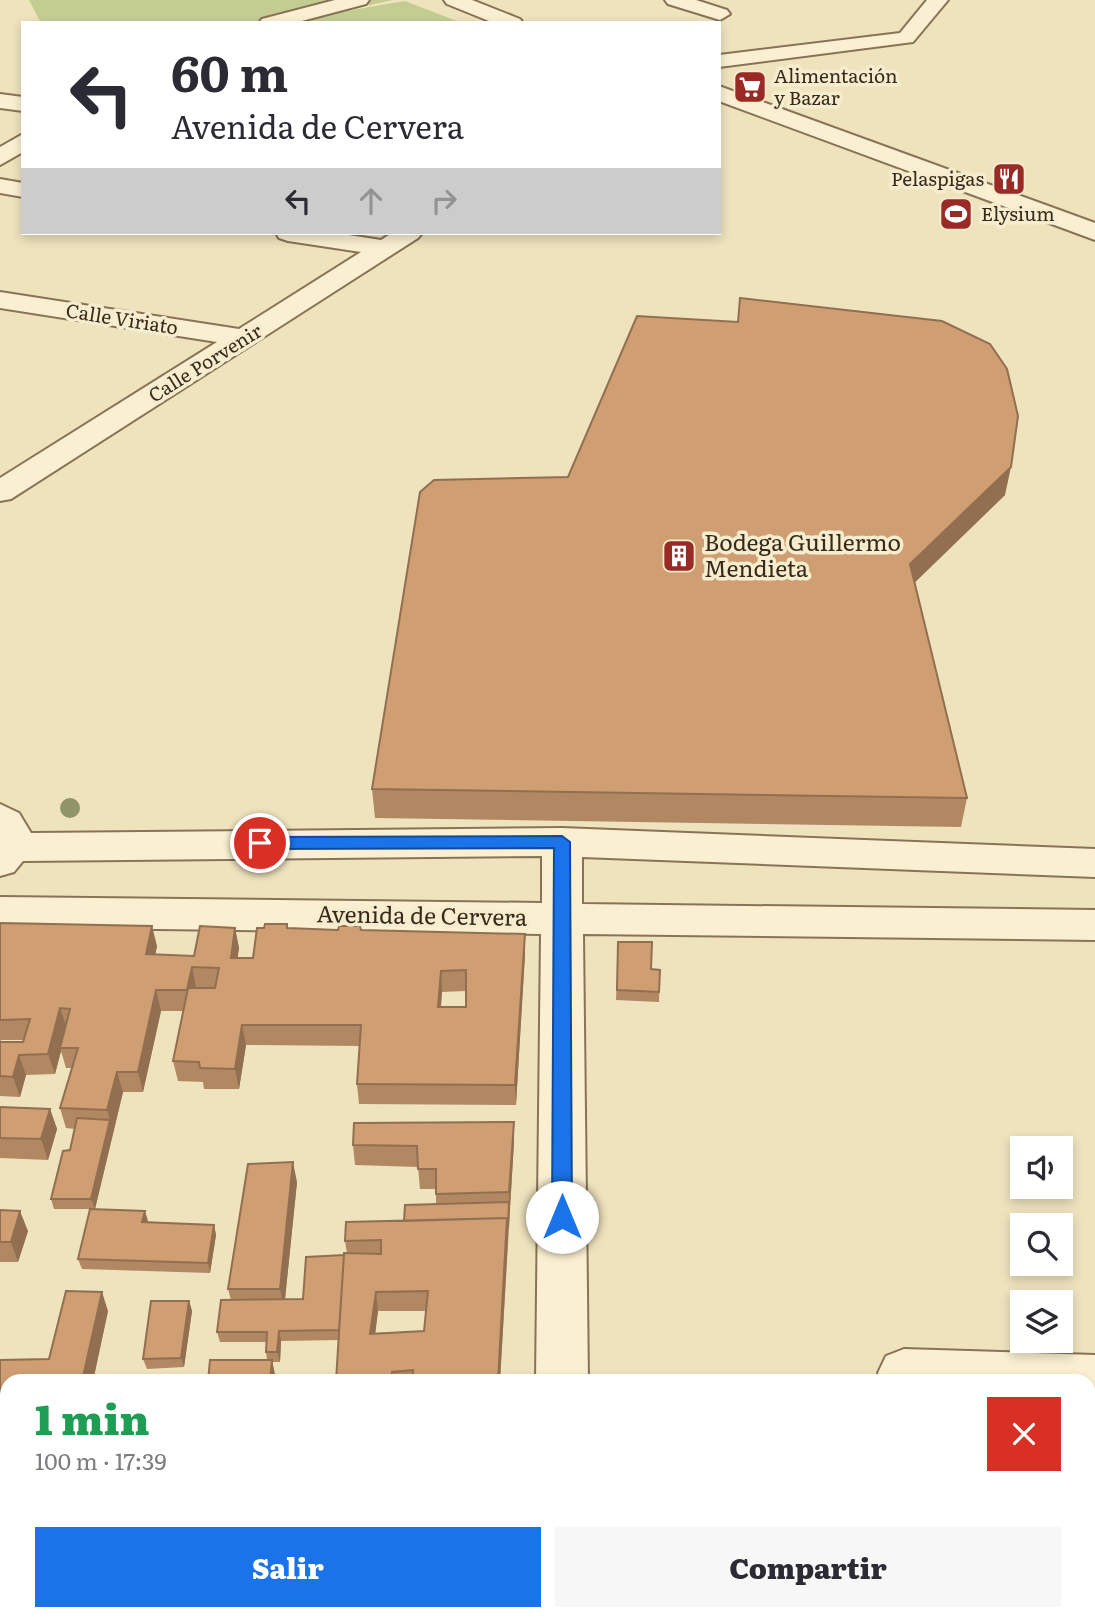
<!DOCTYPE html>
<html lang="es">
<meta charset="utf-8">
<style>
body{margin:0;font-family:Literata,serif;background:#f7f7f7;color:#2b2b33;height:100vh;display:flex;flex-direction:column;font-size:26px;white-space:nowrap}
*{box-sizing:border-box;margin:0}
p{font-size:23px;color:#7c7c81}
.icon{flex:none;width:38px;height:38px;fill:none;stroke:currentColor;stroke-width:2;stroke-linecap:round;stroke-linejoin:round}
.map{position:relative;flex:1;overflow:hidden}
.drawer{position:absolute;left:0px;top:1374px;width:1096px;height:247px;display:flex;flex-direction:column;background:#fff;border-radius:21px 21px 0 0;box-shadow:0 4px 10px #0003}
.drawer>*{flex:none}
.hud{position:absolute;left:21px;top:21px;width:700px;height:214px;border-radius:0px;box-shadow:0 4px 10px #0003;background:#fff;color:#2b2b33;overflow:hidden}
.controls{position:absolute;left:1010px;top:1136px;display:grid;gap:14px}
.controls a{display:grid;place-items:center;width:63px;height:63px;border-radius:0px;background:#fff;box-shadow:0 4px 10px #0003;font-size:35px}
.pin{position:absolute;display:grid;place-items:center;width:60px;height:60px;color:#fff;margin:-30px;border:4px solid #fff;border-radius:50%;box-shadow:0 2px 7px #0007}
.me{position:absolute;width:77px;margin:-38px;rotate:0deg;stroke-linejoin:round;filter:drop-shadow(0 0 5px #0008)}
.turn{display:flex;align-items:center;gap:24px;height:147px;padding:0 35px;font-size:32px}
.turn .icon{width:91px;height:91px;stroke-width:2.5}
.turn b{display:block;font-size:49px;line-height:60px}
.lanes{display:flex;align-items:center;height:66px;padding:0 35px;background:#0003;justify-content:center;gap:35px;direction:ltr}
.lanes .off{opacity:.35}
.round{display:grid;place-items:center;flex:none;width:74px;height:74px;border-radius:0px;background:#f7f7f7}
.head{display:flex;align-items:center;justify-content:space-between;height:119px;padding:0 35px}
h1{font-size:42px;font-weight:800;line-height:52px;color:#1e9e55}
.button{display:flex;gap:14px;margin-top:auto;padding:14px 35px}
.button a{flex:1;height:80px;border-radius:0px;background:#1a73e8;color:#fff;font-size:28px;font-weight:800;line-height:80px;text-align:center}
.button a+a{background:#f7f7f7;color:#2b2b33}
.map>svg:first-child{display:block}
.green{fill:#c3cd92}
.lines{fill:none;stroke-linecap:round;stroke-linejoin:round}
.minor-casing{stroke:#887356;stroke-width:4}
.minor{fill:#faf0d1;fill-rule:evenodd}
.tree{fill:#919468}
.wall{fill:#b28863;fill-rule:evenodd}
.shaded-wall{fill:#916f50}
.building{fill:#cf9e73;stroke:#916f50;stroke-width:2;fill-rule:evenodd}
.route{fill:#1a73e8;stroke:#114b97;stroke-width:2}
.labels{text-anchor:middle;stroke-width:7;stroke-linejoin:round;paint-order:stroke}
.far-poi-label{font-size:19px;fill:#372a1c;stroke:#f6edce;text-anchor:start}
.far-street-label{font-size:19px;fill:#372a1c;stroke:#f6edce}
.poi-label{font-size:23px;fill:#372a1c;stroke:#f6edce;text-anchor:start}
.street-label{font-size:23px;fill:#372a1c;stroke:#f6edce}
</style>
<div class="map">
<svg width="1095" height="1620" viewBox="0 0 1095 1620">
<rect width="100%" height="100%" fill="#efe3be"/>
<path class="green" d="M29,0H393L329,14L405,1L462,23H41Z"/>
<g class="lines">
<defs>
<path id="minor" d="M335,0H369L366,4L294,23H259L262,19Z
M444,0H472L520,19L523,23H494L447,4Z
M665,0H696L727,10L730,14L720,20L668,4Z
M927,0H948L913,42L719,67V55L900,33Z
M719,86L1095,223V240L719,101Z
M0,94L23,97V111L0,108Z
M23,134V152L0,165V147Z
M0,179L23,183V197L0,193Z
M276,233H336L381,240L392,233H422L418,238L11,499L0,501V478L217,342L0,308V292L239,329L361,252L288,241L279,238Z
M0,804L19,813L31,833L562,828L1095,849V877L582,857V904L1095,910V940L583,934L588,1381H536L541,934L0,927V897L542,903V856L23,861L14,872L0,876Z
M904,1349L1095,1355V1403H1088V1381H882L878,1373L886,1356Z
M1088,1558H1095V1614H1086Z
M0,1578H7V1614H32L30,1620H0Z
M532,1614H588L589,1620H531Z"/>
</defs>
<use href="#minor" class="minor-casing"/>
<use href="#minor" class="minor"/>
</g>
<circle class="tree" cx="70" cy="808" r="10"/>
<path class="wall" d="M568,477L1005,495L915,582L967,798L961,827L375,818L372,789Z
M0,923L157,946L155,955L194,956L235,928L239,948L237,958H253L288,928L361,930L525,954L516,1105L359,1104L357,1084L360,1046L246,1045L239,1089H204L203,1082L178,1081L173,1061L183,1011H161L143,1092H123L95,1209L148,1221V1222L214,1225L216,1235L210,1273L82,1269L78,1259L90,1209H54L51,1199L70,1150L75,1129L66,1128L60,1108L72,1068H66L61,1051L55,1074L26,1075L20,1097L0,1096ZM466,991V1007H441L442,992ZM1,1040H24L23,1042H1Z
M618,942L651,969L660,970L659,1002L616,1000Z
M0,1107L50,1109L57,1129L48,1160L0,1158Z
M514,1122V1142L500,1381H336L339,1340L281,1341L280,1362H272L276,1381H208L267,1360L266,1352L267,1342H220L217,1332L231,1300L228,1289L297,1182L285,1299H303L347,1253L345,1241L404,1221L436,1204V1189H420L418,1167L355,1165L353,1145ZM378,1311H426L424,1331L375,1333Z
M0,1210L28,1231L18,1262H0Z
M189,1301L192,1311L184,1367L147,1369L143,1359Z
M108,1311L93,1381H7V1547H0V1360L49,1359Z"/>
<path class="shaded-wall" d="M1011,467L1005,495L905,592L910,564Z
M152,926L157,946L151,975L146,954Z
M235,928L239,948L235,978L231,958Z
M525,934V954L516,1105L515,1085Z
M192,967L196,988L187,990Z
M441,971L442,992L439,1028L438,1007Z
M156,990L161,1011L143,1092L138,1072Z
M60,1008L67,1028L60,1048L61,1051L55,1074L48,1054Z
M242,1025L246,1045L239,1089L235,1069Z
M19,1055L26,1075L20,1097L13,1077Z
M117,1072L123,1092L95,1209L91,1199L110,1120L107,1110Z
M50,1109L57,1129L48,1160L41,1139Z
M514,1122V1142L508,1238L509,1192Z
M293,1162L297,1182L284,1309L280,1289Z
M20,1211L28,1231L18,1262L11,1242Z
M145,1211L148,1221L145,1232L142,1222Z
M507,1218L508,1238L500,1381H498Z
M214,1225L216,1235L210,1273L208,1263Z
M102,1292L108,1311L93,1381H82Z
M376,1292L378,1311L373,1353L370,1334Z
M189,1301L192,1311L184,1367L181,1358Z
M279,1331L281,1341L280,1362L277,1352Z
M272,1360L276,1379V1381H270Z"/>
<path class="building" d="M740,298L942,321L990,344L1007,369L1018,416L1011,467L910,564L967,798L372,789L420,492L434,480L568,477L637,316L738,322Z
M0,923L152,926L146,954L194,956L200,926L235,928L231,958H253L257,928H264L265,924H287V928L338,930L339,926H360L361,930L525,934L515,1085L357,1084L361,1025H242L235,1069L200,1068L199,1062L173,1061L188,988H215L219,968L192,967L187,990H156L138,1072H117L107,1110L60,1108L78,1048H60L70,1009L60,1008L48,1054L19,1055L13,1077L0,1076V1042H23L30,1019L0,1020ZM466,970V1007H438L441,971Z
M618,942H652L651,969L660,970L659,992L617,990Z
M0,1107L50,1109L41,1139L0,1138Z
M77,1118L110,1120L91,1199H51L63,1151L70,1150Z
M514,1122L509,1192L436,1194V1169H418L417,1146L353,1145L354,1123Z
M293,1162L280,1289H228L248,1164Z
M509,1202L508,1228L507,1218L404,1221L405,1205Z
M90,1209L145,1211L142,1222L214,1225L208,1263L78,1259Z
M0,1210L20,1211L11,1242H0Z
M507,1218L498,1381H412L413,1370L392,1372L391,1381H336L344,1253L381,1254V1240L345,1241L346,1222ZM428,1291L424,1331L370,1334L376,1292Z
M344,1255L339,1330L279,1331L277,1352H266L267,1332H217L221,1300L303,1299L306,1257Z
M66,1291L102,1292L82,1381H7V1529H0V1360L49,1359Z
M151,1301H189L181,1358L143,1359Z
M210,1360H272L270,1381H208Z"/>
<path class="route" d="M562,836L570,842L572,1217L569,1223L562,1226L555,1223L552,1217L554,848L260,849L252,843L260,837Z"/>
<defs>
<symbol id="supermarket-square" viewBox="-11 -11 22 22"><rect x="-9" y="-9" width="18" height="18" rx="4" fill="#992a25" stroke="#f6edce"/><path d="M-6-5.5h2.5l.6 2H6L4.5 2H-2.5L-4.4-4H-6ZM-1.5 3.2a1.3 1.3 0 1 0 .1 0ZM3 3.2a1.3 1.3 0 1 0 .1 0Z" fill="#fff"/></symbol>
<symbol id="restaurant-square" viewBox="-11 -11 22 22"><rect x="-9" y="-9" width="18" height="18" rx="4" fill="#992a25" stroke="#f6edce"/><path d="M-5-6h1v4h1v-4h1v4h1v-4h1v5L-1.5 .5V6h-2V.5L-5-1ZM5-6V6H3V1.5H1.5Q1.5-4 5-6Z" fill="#fff"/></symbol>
<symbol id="stadium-square" viewBox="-11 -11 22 22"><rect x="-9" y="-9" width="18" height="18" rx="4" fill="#992a25" stroke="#f6edce"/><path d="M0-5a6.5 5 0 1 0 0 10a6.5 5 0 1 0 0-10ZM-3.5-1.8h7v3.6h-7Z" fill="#fff"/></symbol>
<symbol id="building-square" viewBox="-11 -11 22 22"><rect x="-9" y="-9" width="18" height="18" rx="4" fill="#992a25" stroke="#f6edce"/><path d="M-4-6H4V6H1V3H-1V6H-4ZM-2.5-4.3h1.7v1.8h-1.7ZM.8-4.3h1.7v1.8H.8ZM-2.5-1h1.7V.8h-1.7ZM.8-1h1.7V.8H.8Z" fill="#fff"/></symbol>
</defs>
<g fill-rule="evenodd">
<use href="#supermarket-square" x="731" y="68" width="38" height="38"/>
<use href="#restaurant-square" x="990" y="160" width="38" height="38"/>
<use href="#stadium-square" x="937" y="195" width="38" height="38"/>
<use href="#building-square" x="660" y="537" width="38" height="38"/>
</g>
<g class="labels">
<g class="far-poi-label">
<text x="774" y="83">Alimentación<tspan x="774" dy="22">y Bazar</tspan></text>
<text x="984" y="186" text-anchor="end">Pelaspigas</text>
<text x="981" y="221">Elysium</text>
</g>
<g class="far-street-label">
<text transform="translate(122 319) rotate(9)" y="7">Calle Viriato</text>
<text transform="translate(205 363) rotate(-32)" y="7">Calle Porvenir</text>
</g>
<g class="poi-label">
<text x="704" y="551">Bodega Guillermo<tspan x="704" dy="26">Mendieta</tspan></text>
</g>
<g class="street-label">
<text transform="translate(422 916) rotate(1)" y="8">Avenida de Cervera</text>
</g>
</g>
</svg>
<div class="controls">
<a><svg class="icon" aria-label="sound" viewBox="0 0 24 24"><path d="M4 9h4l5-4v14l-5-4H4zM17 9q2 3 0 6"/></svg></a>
<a><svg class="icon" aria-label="search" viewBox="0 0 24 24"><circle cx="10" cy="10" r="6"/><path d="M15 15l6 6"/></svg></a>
<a><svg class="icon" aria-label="layers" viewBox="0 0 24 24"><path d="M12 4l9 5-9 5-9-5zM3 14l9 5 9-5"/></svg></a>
</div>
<div class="pin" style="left:260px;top:843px;background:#d93025"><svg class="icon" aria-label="arrive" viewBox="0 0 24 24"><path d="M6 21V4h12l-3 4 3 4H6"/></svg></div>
<svg class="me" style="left:562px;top:1217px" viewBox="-20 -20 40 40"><circle r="19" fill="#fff"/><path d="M0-13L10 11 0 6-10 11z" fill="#1a73e8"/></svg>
<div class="hud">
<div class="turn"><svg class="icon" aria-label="left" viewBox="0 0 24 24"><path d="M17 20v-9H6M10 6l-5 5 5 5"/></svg><div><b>60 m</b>Avenida de Cervera</div></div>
<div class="lanes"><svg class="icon" aria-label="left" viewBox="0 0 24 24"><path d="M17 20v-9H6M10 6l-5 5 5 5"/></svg><svg class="icon off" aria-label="ahead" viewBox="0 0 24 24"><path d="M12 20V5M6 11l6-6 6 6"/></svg><svg class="icon off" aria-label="right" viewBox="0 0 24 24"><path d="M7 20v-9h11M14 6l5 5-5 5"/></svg></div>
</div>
<section class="drawer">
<div class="head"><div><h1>1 min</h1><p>100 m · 17:39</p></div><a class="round" style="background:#d93025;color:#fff"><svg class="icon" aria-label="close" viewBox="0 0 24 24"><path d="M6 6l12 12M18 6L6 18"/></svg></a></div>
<div class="button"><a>Salir</a><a>Compartir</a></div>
</section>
</div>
